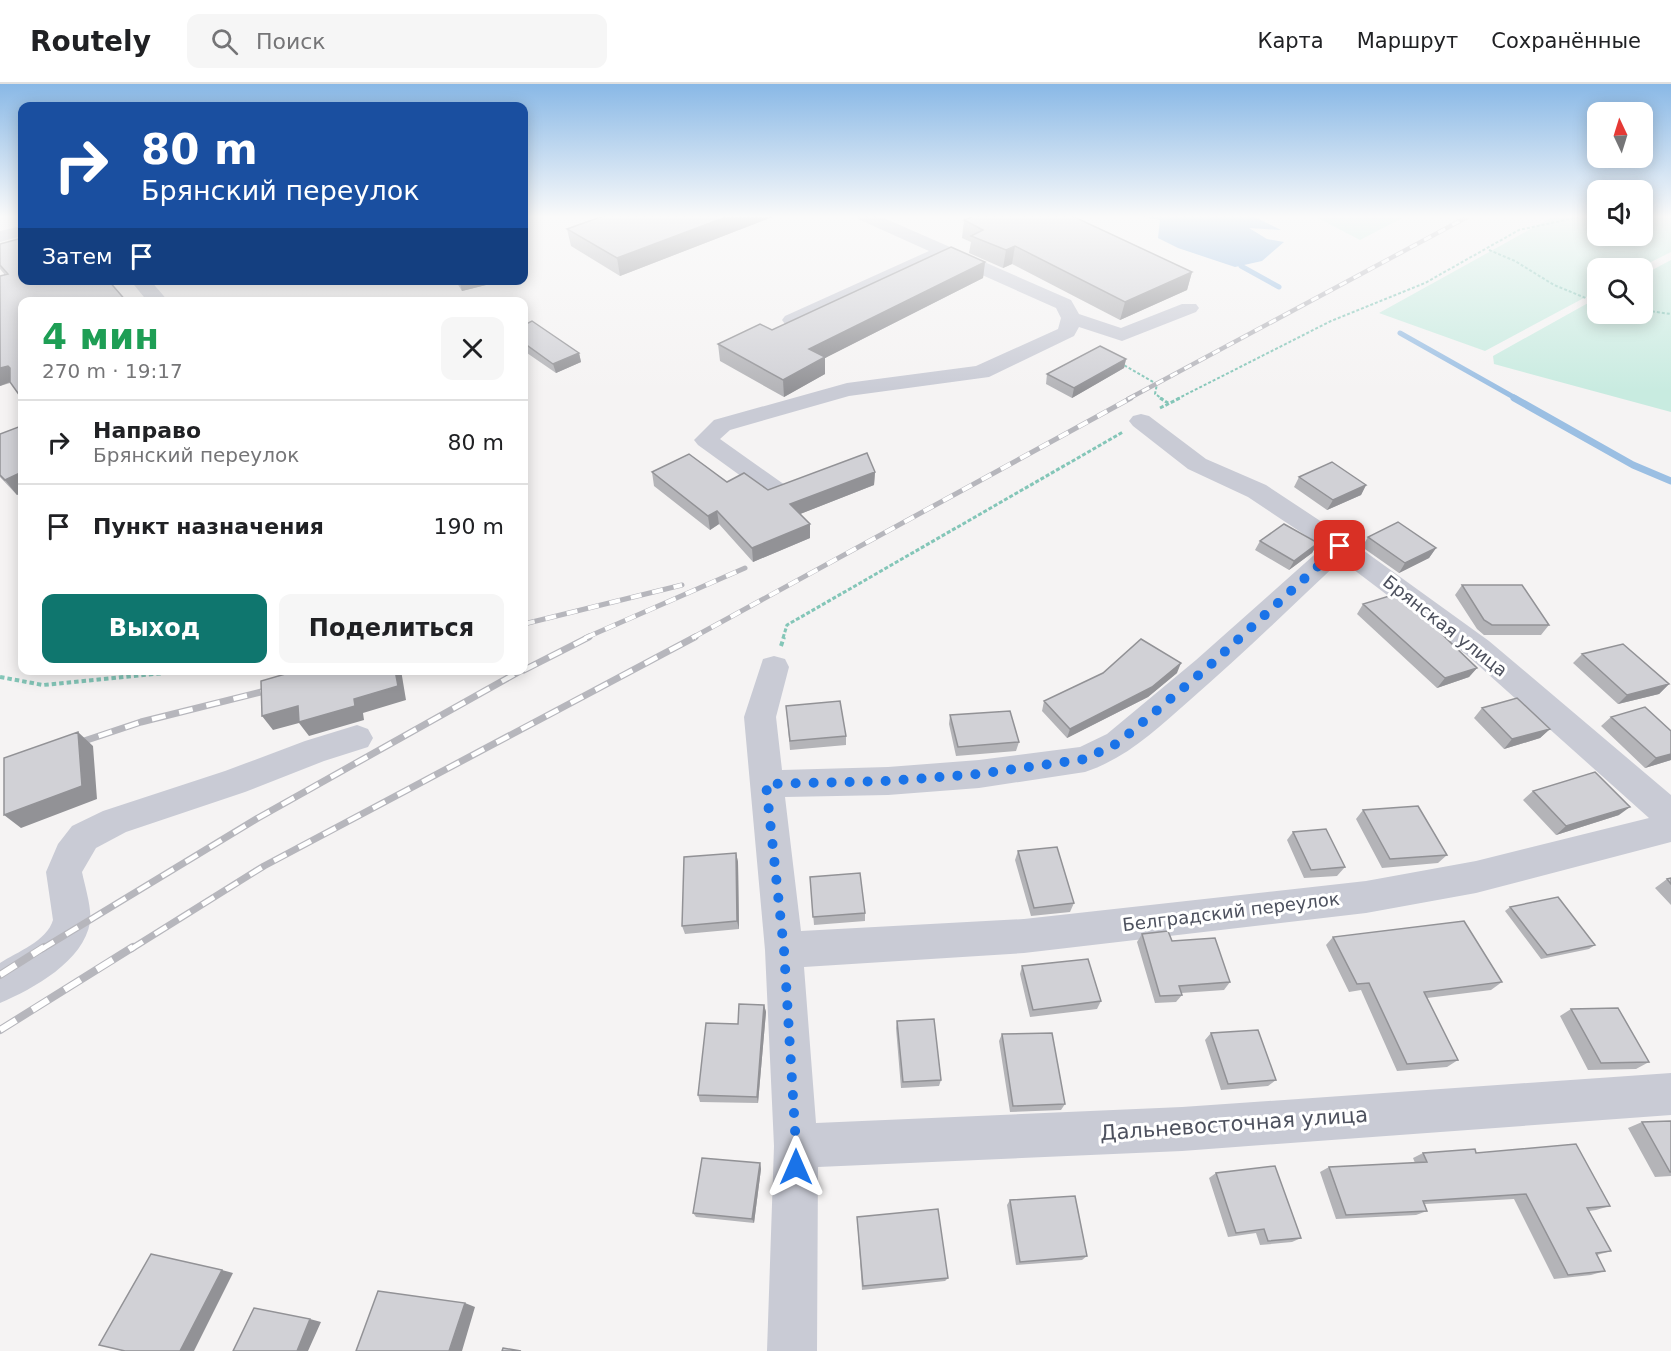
<!DOCTYPE html>
<html lang="ru">
<meta charset="utf-8">
<style>
body{margin:0;font-family:"DejaVu Sans",sans-serif;background:#f6f6f6;color:#202124;height:100vh;display:flex;flex-direction:column;font-size:22px;white-space:nowrap}
*{box-sizing:border-box;margin:0}
p{font-size:20px;color:#757577}
.icon{flex:none;width:33px;height:33px;fill:none;stroke:currentColor;stroke-width:2;stroke-linecap:round;stroke-linejoin:round}
.map{position:relative;flex:1;overflow:hidden}
.side{position:absolute;left:18px;top:213px;width:510px;height:378px;display:flex;flex-direction:column;background:#fff;border-radius:12px;box-shadow:0 3px 15px #0003}
.side>*{flex:none}
.banner{position:absolute;left:18px;top:18px;width:510px;height:183px;border-radius:12px;box-shadow:0 3px 15px #0003;background:#1a4fa0;color:#fff;overflow:hidden}
.needle{width:39px;rotate:356deg}
.controls{position:absolute;left:1587px;top:18px;display:grid;gap:12px}
.controls a{display:grid;place-items:center;width:66px;height:66px;border-radius:12px;background:#fff;box-shadow:0 3px 15px #0003;font-size:30px}
.pin{position:absolute;display:grid;place-items:center;width:51px;height:51px;color:#fff;margin:-26px;border-radius:12px;box-shadow:0 3px 9px #0006}
.me{position:absolute;width:66px;margin:-33px;rotate:0deg;stroke-linejoin:round;filter:drop-shadow(0 0 4px #0008)}
.turn{display:flex;align-items:center;gap:21px;height:126px;padding:0 24px;font-size:27px}
.turn .icon{width:78px;height:78px;stroke-width:2.5}
.turn b{display:block;font-size:42px;line-height:51px}
.then{display:flex;align-items:center;height:57px;padding:0 24px;background:#0003;gap:12px;font-size:22px}
.round{display:grid;place-items:center;flex:none;width:63px;height:63px;border-radius:12px;background:#f6f6f6}
.headline{display:flex;align-items:center;justify-content:space-between;height:102px;padding:0 24px}
h1{font-size:36px;font-weight:800;line-height:45px;color:#1e9e55}
.button{display:flex;gap:12px;margin-top:auto;padding:12px 24px}
.button a{flex:1;height:69px;border-radius:12px;background:#0f766e;color:#fff;font-size:24px;font-weight:800;line-height:69px;text-align:center}
.button a+a{background:#f6f6f6;color:#202124}
ul{padding:0;list-style:none}
li{display:flex;align-items:center;gap:18px;height:84px;padding:0 24px;border-top:2px solid #e0e0e0}
li div{flex:1}
li b{display:block;font-size:22px}
li em{font-style:normal}
header{display:flex;align-items:center;gap:36px;box-sizing:border-box;height:84px;padding:0 30px;background:#fff;border-bottom:2px solid #e0e0e0}
header strong{font-size:28px}
nav{display:flex;gap:33px;margin-inline-start:auto;font-size:21px}
.search{width:420px;height:54px;background:#f6f6f6;display:flex;align-items:center;gap:15px;box-sizing:border-box;padding:0 21px;border-radius:12px;color:#757577;font-size:22px}
.map>svg:first-child{display:block}
.green{fill:#c8ebe0}
.water{fill:#9bbfe3}
.lines{fill:none;stroke-linecap:round;stroke-linejoin:round}
.stream-far1{stroke:#9bbfe3;stroke-width:5}
.stream{stroke:#9bbfe3;stroke-width:7}
.path-far2{stroke:#84c6b8;stroke-width:2;stroke-dasharray:3 2;stroke-linecap:butt}
.path-far1{stroke:#84c6b8;stroke-width:3;stroke-dasharray:4 2;stroke-linecap:butt}
.path{stroke:#84c6b8;stroke-width:4;stroke-dasharray:4.5 3;stroke-linecap:butt}
.minor{fill:#c9cbd5;fill-rule:evenodd}
.rail-far3-casing{stroke:#b6b6bc;stroke-width:4.5}
.rail-far2-casing{stroke:#b6b6bc;stroke-width:5}
.rail-far1-casing{stroke:#b6b6bc;stroke-width:7}
.rail-casing{stroke:#b6b6bc;stroke-width:8}
.rail-far3{stroke:#fff;stroke-width:3;stroke-dasharray:8;stroke-linecap:butt}
.rail-far2{stroke:#fff;stroke-width:4;stroke-dasharray:11;stroke-linecap:butt}
.rail-far1{stroke:#fff;stroke-width:4.5;stroke-dasharray:14;stroke-linecap:butt}
.rail{stroke:#fff;stroke-width:6;stroke-dasharray:19;stroke-linecap:butt}
.wall{fill:#b4b4b8}
.shaded-wall{fill:#929296}
.building{fill:#d1d1d6;stroke:#929296;stroke-width:1.5}
.route{stroke:#1a73e8;stroke-width:10;stroke-dasharray:0 18}
.labels{text-anchor:middle;stroke-width:6;stroke-linejoin:round;paint-order:stroke}
.street-label{font-size:18px;fill:#4d515e;stroke:#fff}
.near-street-label{font-size:21px;fill:#4d515e;stroke:#fff}
</style>
<header>
<strong>Routely</strong>
<div class="search"><svg class="icon" aria-label="search" viewBox="0 0 24 24"><circle cx="10" cy="10" r="6"/><path d="M15 15l6 6"/></svg>Поиск</div>
<nav><a>Карта</a><a>Маршрут</a><a>Сохранённые</a></nav>
</header>
<div class="map">
<svg width="1671" height="1267" viewBox="0 0 1671 1267">
<rect width="100%" height="100%" fill="#f5f3f3"/>
<path class="green" d="M1312,131H1408L1360,156Z
M1556,131H1597L1598,152H1642L1643,131H1671V168L1639,184H1598L1597,207L1485,267L1379,229Z
M1671,176V328L1494,280L1493,272L1597,214L1598,230H1642L1643,191Z"/>
<path class="water" d="M1133,131H1251L1281,146L1249,144L1267,155L1284,158L1262,177L1235,183L1178,164L1158,154L1160,136Z"/>
<g class="lines">
<path class="stream-far1" d="M1241,182L1279,203
M1400,249L1517,315"/>
<path class="stream" d="M1514,314L1633,381L1671,397"/>
<path class="path-far2" d="M1489,166L1515,177L1554,201L1598,219
M1642,226L1671,230
M1120,279L1157,300L1155,310L1163,315
M1177,315L1331,237L1425,199L1519,146L1588,131"/>
<path class="path-far1" d="M1160,314L1168,319
M1160,324L1180,314
M783,554L787,541L1123,348"/>
<path class="path" d="M781,562L784,553
M0,593L43,601L195,586"/>
<path class="minor" d="M856,131H877L1071,216L1079,230L1121,244L1182,220H1196L1199,224L1196,228L1122,257L1079,243L1074,252L989,293L849,312L730,346L720,355L785,401L789,406L785,411L776,414L767,411L698,361L694,356L714,336L847,299L976,282L1058,245L1061,234L1056,224L944,174L799,240H785L782,236L785,232L929,167L858,135Z
M22,142V152L0,158V147Z
M130,196H150L169,218H148Z
M1141,330L1149,332L1206,375L1266,401L1349,456L1489,557L1671,711V758L1476,809L1366,829L1024,869L804,883L816,1039L1182,1023L1671,989V1031L1182,1067L818,1083L817,1267H767L774,1062L765,866L744,633L763,575L774,572L785,575L789,583L776,633L782,686L888,683L979,676L1080,663L1107,650L1196,576L1323,463L1248,413L1188,385L1133,342L1129,337L1133,332ZM1341,476L1469,573L1649,734L1476,777L1366,797L1024,835L801,847L785,713L888,711L979,704L1085,688C1127,674 1157,645 1190,616C1242,571 1291,523 1341,476Z
M357,641L368,645L373,654L368,663L324,677L245,708L126,748L96,764L82,788C85,803 92,824 90,838C84,877 33,905 0,919V879C17,868 47,857 53,836L46,788L58,760L72,742L103,727L225,687L305,657Z"/>
<defs>
<path id="rail-far3" d="M1128,315L1471,131"/>
<path id="rail-far2" d="M524,540L682,501
M585,554L745,484
M692,554L1131,314"/>
<path id="rail-far1" d="M524,586L589,553
M72,661L141,638L277,604
M42,865L258,734L522,586
M131,865L264,782L695,553"/>
<path id="rail" d="M0,891L44,863
M0,946L133,863"/>
</defs>
<use href="#rail-far3" class="rail-far3-casing"/>
<use href="#rail-far2" class="rail-far2-casing"/>
<use href="#rail-far1" class="rail-far1-casing"/>
<use href="#rail" class="rail-casing"/>
<use href="#rail-far3" class="rail-far3"/>
<use href="#rail-far2" class="rail-far2"/>
<use href="#rail-far1" class="rail-far1"/>
<use href="#rail" class="rail"/>
</g>
<path class="wall" d="M780,130L620,192L571,162L567,145Z
M964,136L1192,188L1187,206L1120,236L1012,180L1003,184L969,169L971,158L962,154Z
M0,160L127,218L10,299L0,302V192L5,191L0,185Z
M985,178L983,194L825,274V290L784,313L720,277L718,260L772,246Z
M455,196L502,197L462,207Z
M524,241L579,269L581,278L556,289L524,267Z
M1126,275L1124,284L1072,314L1046,300L1047,290Z
M22,343V408L17,411L0,393V350Z
M652,388L727,398L768,406L875,388L874,401L800,430L810,440V454L753,478L719,440L710,446L654,402Z
M1299,393L1366,401L1361,411L1327,426L1294,403Z
M1368,453L1436,464L1429,474L1399,489L1362,463Z
M1260,457L1318,459L1312,469L1289,486L1255,466Z
M1462,501L1549,541L1541,551H1484L1477,545L1455,511Z
M1363,520L1477,584L1469,593L1437,604L1357,530Z
M1582,570L1669,600L1659,610L1618,620L1573,579Z
M1177,589L1148,613L1067,654L1042,627L1044,617Z
M786,622L846,652V661L790,666Z
M1482,624L1550,645L1540,654L1504,665L1474,634Z
M950,631L1019,658L1016,667L956,672L949,640Z
M1611,633L1671,647V676L1645,684L1601,642Z
M1533,707L1619,731L1556,751L1523,716Z
M1363,726L1447,771L1438,779L1382,784L1356,735Z
M1293,748L1345,783L1337,792L1304,794L1287,756Z
M1018,767L1074,819L1070,828L1031,832L1015,776Z
M736,769L738,778L739,845L685,850L682,842Z
M810,793L865,829V837L814,841Z
M1671,794V821L1655,804L1667,795Z
M1510,823L1595,861L1589,865L1541,875L1505,827Z
M1142,850L1172,857L1230,898L1224,906L1181,909L1182,911L1176,918L1155,919L1137,858Z
M1333,853L1502,898L1491,906L1427,914L1458,976L1447,983L1397,987L1361,906L1349,908L1326,861Z
M1022,882L1101,917L1097,925L1030,933L1020,890Z
M764,921L766,928L758,1019L700,1018L698,1011L738,940Z
M1571,925L1649,978L1636,985L1588,986L1560,932Z
M897,937L941,996L939,1002L901,1004L896,944Z
M1211,949L1276,996L1268,1002L1221,1006L1205,956Z
M1002,950L1065,1020L1061,1026L1010,1028L999,957Z
M1671,1037V1092L1655,1093L1628,1044L1642,1038Z
M1423,1069H1476L1610,1122L1596,1126L1589,1127L1611,1167L1597,1171L1605,1187L1591,1191L1554,1195L1514,1115L1425,1120L1427,1127L1416,1131L1336,1135L1320,1088L1329,1083L1415,1079L1413,1074Z
M760,1079L761,1085L754,1139L696,1133L693,1129Z
M1216,1089L1301,1154L1292,1158L1260,1161L1256,1149L1228,1153L1209,1094Z
M1010,1116L1087,1172L1082,1176L1016,1181L1007,1121Z
M857,1133L948,1194L945,1197L862,1206Z"/>
<path class="shaded-wall" d="M734,130H780L620,192L617,174Z
M1015,162L1012,180L1003,184L1006,166Z
M985,178L983,194L825,274V290L784,313L783,296L809,265Z
M1192,188L1187,206L1120,236L1125,218Z
M459,196H502V197L462,207Z
M579,269L581,278L556,289L553,280Z
M1126,275L1124,284L1072,314L1074,304Z
M8,282L21,300L10,298L0,302V284Z
M22,388V408L17,411L5,396Z
M875,388L874,401L790,434V420Z
M1366,401L1361,411L1327,426L1333,416Z
M717,427L719,440L710,446L708,432Z
M810,440V454L753,478L752,464Z
M1318,459L1312,469L1289,486L1294,477Z
M1436,464L1429,474L1399,489L1405,479Z
M1181,579L1177,589L1148,613L1067,654L1070,645Z
M1477,584L1469,593L1437,604L1445,594Z
M395,586H401L406,616L363,629L364,636L309,652L299,639L273,646L262,632L298,622L354,615Z
M1669,600L1659,610L1618,620L1627,611Z
M1550,645L1540,654L1504,665L1512,655Z
M78,648L93,662L97,715L21,744L4,731Z
M1671,670V676L1645,684L1656,674Z
M1630,723L1619,731L1556,751L1566,742Z
M736,769L738,778L739,845L737,837Z
M764,921L766,928L758,1019L757,1013Z
M760,1079L761,1085L754,1139L752,1135Z
M222,1186L233,1189L194,1267H180Z
M465,1219L475,1223L462,1267H449Z
M310,1235L321,1238L308,1267H297Z"/>
<path class="building" d="M609,130H734L617,174L567,145Z
M981,130H1068L1192,188L1125,218L1015,162L1006,166L971,152L983,146L964,136Z
M22,154V196H108L127,218H22V315L10,298V284L8,282L0,284V192L8,190L0,181V160Z
M951,163L985,178L809,265L825,273L783,296L718,260L760,240L772,246Z
M532,237L579,269L553,280L524,259V241Z
M1100,262L1126,275L1074,304L1047,290Z
M21,342L22,343V388L5,396L0,391V350Z
M867,369L875,388L790,420L810,440L752,464L717,427L708,432L652,388L689,370L727,398L744,389L768,406Z
M1332,378L1366,401L1333,416L1299,393Z
M1398,438L1436,464L1405,479L1368,453Z
M1284,440L1318,459L1294,477L1260,457Z
M1462,501H1522L1549,541H1492L1484,536Z
M1399,509L1477,584L1445,594L1363,520Z
M1141,555L1181,579L1152,603L1070,645L1044,617L1103,589Z
M1623,560L1669,600L1627,611L1582,570Z
M299,586H395L398,602L354,615L355,622L299,638L298,622L262,632L261,597Z
M1517,614L1550,645L1512,655L1482,624Z
M840,617L846,652L790,657L786,622Z
M1645,623L1671,647V670L1656,674L1611,633Z
M1010,627L1019,658L958,663L950,631Z
M78,648L82,702L4,731V674Z
M1595,688L1630,723L1566,742L1533,707Z
M1418,722L1447,771L1390,775L1363,726Z
M1326,745L1345,783L1311,786L1293,748Z
M1057,763L1074,819L1034,824L1018,767Z
M736,769L737,837L682,842L684,773Z
M860,789L865,829L813,833L810,793Z
M1671,794V800L1667,795Z
M1558,813L1595,861L1547,871L1510,823Z
M1464,837L1502,898L1424,908L1458,976L1407,980L1369,899L1357,900L1333,853Z
M1168,847L1172,857L1215,854L1230,898L1179,902L1182,911L1160,912L1142,850Z
M1088,875L1101,917L1033,926L1022,882Z
M739,920L764,921L757,1013L698,1011L706,939L738,940Z
M1618,924L1649,978L1601,979L1571,925Z
M934,935L941,996L903,998L897,937Z
M1258,946L1276,996L1228,1000L1211,949Z
M1052,949L1065,1020L1013,1022L1002,950Z
M1671,1037V1088H1670L1642,1038Z
M1576,1060L1610,1122L1587,1124L1611,1167L1596,1169L1605,1187L1568,1191L1526,1110L1423,1117L1427,1127L1346,1131L1329,1083L1427,1078L1423,1069L1475,1065L1476,1069Z
M702,1074L760,1079L752,1135L693,1129Z
M1275,1082L1301,1154L1268,1157L1264,1145L1236,1149L1216,1089Z
M1075,1112L1087,1172L1020,1178L1010,1116Z
M938,1125L948,1194L863,1202L857,1133Z
M151,1170L222,1186L180,1267H125L99,1261Z
M378,1207L465,1219L449,1267H356Z
M254,1224L310,1235L297,1267H233Z
M503,1264L521,1267H502Z"/>
<linearGradient id="sky" x2="0" y2="1"><stop stop-color="#89b8e6"/><stop offset="0.43" stop-color="#fafafa"/><stop offset="1" stop-color="#fafafa" stop-opacity="0"/></linearGradient>
<rect width="1671" height="308" fill="url(#sky)"/>
<g class="lines">
<path class="route" d="M796,1083V1062L784,866L766,700L888,697L979,690L1085,675L1118,659L1207,584L1340,462"/>
</g>
<g class="labels">
<g class="street-label">
<text transform="translate(1445 542) rotate(38)" y="6">Брянская улица</text>
<text transform="translate(1231 828) rotate(-7)" y="6">Белградский переулок</text>
</g>
<g class="near-street-label">
<text transform="translate(1234 1040) rotate(-4)" y="7">Дальневосточная улица</text>
</g>
</g>
</svg>
<div class="controls">
<a><svg class="needle" viewBox="-14 -14 28 28"><path d="M0-13l5 13h-10z" fill="#e53935"/><path d="M0 13l5-13h-10z" fill="#757577"/></svg></a>
<a><svg class="icon" aria-label="sound" viewBox="0 0 24 24"><path d="M4 9h4l5-4v14l-5-4H4zM17 9q2 3 0 6"/></svg></a>
<a><svg class="icon" aria-label="search" viewBox="0 0 24 24"><circle cx="10" cy="10" r="6"/><path d="M15 15l6 6"/></svg></a>
</div>
<div class="pin" style="left:1340px;top:462px;background:#d93025"><svg class="icon" aria-label="arrive" viewBox="0 0 24 24"><path d="M6 21V4h12l-3 4 3 4H6"/></svg></div>
<svg class="me" style="left:796px;top:1083px" viewBox="-20 -20 40 40"><path d="M0-17L14 15 0 8-14 15z" fill="#1a73e8" stroke="#fff" stroke-width="4"/></svg>
<div class="banner">
<div class="turn"><svg class="icon" aria-label="right" viewBox="0 0 24 24"><path d="M7 20v-9h11M14 6l5 5-5 5"/></svg><div><b>80 m</b>Брянский переулок</div></div>
<div class="then">Затем<svg class="icon" aria-label="arrive" viewBox="0 0 24 24"><path d="M6 21V4h12l-3 4 3 4H6"/></svg></div>
</div>
<section class="side">
<div class="headline"><div><h1>4 мин</h1><p>270 m · 19:17</p></div><a class="round"><svg class="icon" aria-label="close" viewBox="0 0 24 24"><path d="M6 6l12 12M18 6L6 18"/></svg></a></div>
<ul>
<li><svg class="icon" aria-label="right" viewBox="0 0 24 24"><path d="M7 20v-9h11M14 6l5 5-5 5"/></svg><div><b>Направо</b><p>Брянский переулок</p></div><em>80 m</em></li>
<li><svg class="icon" aria-label="arrive" viewBox="0 0 24 24"><path d="M6 21V4h12l-3 4 3 4H6"/></svg><div><b>Пункт назначения</b></div><em>190 m</em></li>
</ul>
<div class="button"><a>Выход</a><a>Поделиться</a></div>
</section>
</div>
